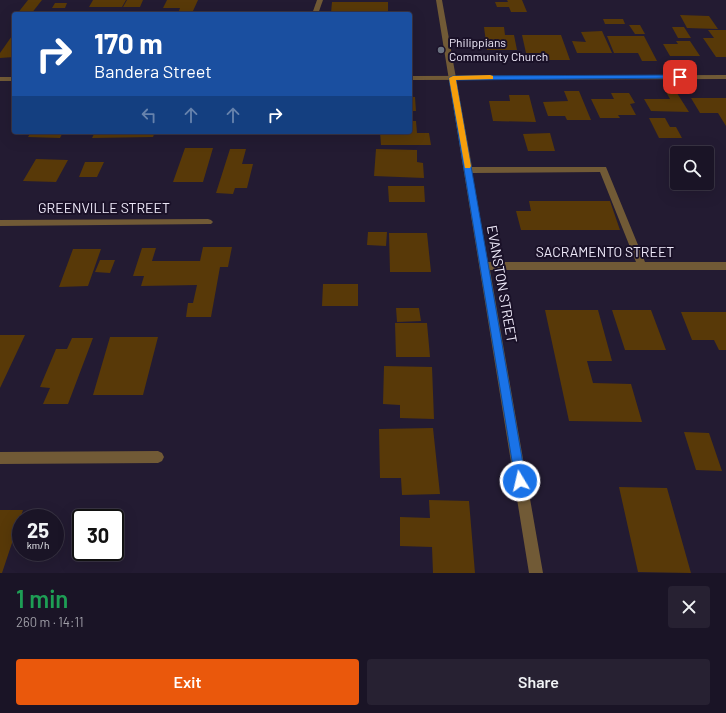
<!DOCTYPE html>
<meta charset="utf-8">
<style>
body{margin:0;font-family:Barlow,sans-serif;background:#272132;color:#f1f3f6;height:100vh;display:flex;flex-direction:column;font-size:15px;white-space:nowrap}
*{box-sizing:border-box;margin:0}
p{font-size:13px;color:#9f9ea7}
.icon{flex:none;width:22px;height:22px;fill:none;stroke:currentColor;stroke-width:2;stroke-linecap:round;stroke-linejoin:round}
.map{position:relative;height:573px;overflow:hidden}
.panel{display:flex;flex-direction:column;background:#1a1426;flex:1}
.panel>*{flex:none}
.hud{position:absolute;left:12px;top:12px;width:400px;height:122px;border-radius:4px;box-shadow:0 4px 16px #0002,0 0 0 1px #383343;background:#1a4fa0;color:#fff;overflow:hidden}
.controls{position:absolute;left:670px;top:146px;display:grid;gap:8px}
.controls a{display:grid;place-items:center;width:44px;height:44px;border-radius:4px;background:#1a1426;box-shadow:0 4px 16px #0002,0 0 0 1px #383343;font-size:20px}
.speed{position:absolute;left:12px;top:509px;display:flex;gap:8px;font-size:20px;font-weight:700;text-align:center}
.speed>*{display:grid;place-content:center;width:52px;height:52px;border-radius:50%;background:#1a1426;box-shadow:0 4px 16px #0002,0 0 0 1px #383343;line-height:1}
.speed small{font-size:10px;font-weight:400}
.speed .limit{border:2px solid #111;border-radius:6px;background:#fff;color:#111}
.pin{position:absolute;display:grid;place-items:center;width:34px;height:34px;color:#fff;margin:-17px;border-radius:8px;box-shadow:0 2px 6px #0006}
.me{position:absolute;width:44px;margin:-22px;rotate:351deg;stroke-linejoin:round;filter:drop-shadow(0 0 3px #0008)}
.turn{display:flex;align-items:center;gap:14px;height:84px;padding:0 16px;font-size:18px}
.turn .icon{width:52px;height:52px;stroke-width:2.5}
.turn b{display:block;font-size:28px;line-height:34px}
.lanes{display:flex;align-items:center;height:38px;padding:0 16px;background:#0003;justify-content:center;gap:20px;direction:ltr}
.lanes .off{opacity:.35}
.round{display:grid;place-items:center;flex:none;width:42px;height:42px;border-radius:4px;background:#272132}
.headline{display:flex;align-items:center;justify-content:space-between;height:68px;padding:0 16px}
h1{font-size:24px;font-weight:600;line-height:30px;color:#1e9e55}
.action{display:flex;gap:8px;margin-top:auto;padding:8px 16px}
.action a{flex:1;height:46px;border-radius:4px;background:#ea580c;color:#fff;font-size:16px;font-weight:600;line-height:46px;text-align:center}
.action a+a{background:#272132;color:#f1f3f6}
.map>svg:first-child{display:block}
.building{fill:#583908}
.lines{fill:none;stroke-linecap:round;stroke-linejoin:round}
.service{fill:#715a36;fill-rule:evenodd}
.minor{fill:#715a36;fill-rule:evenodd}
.tertiary{fill:#715a36;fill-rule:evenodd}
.route{fill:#1a73e8;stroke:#114b97}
.slow{fill:#f59e0b}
.worship-dot{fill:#6b7280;stroke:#1a1128;stroke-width:1.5}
.labels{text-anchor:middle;stroke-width:4;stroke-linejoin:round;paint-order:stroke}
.far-poi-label{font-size:12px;fill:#eee9f9;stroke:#1a1128;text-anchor:start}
.street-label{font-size:14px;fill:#eee9f9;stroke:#1a1128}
</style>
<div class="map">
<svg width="726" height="573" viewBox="0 0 726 573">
<rect width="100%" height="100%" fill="#231b32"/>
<path class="building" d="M28,0H42L31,14H17Z
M93,0H126L122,7H89Z
M127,0H143L140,7H123Z
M167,0H198L193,11H179L180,8H163Z
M507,0H522L527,12H511L509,7H497L495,2H508Z
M332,2H388V13H331Z
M55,3H67L65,8H52Z
M680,15L709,16L718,29L687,28Z
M603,19H623L625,24H605Z
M629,25H640L645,34H635Z
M484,27H504L505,35H514L517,50H487Z
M672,27H684L691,38H678Z
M708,30H726V57H716L703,38H714Z
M602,31L612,53H577L572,41L586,42L581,32Z
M14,33V57L0,58V53Z
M522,35H561L570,60H546L545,53H526Z
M607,36H644L657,61H642L638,53H614Z
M676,41H690L700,56H670L663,44H678Z
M665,90H675L689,112L651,111L644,99H670Z
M564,91H579L591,120H567L565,116H548L543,102L568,101Z
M611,93H629L635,103L630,104L636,115H618L620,118H600L591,99H614Z
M509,95H529L536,122L493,121L489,101H510Z
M410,97H415L416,111H410Z
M691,98H726V126L718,113H700Z
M649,118H665L670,127H676L682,138H659Z
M410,121H416L417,133H429L431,145H381L380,132H410Z
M31,132H63L60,138L28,137Z
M95,132H155L153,137L92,138Z
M550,133L555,151H528L523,134Z
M185,148H213L203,182H173Z
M230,149H246L242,164H253L247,188H235L233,194L216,193Z
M376,149L417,150V162L423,163L424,178L374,176Z
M36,159L68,160L56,182L23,181Z
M85,162H104L97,177H79Z
M388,186H424L425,202H389Z
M529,201H610L620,230H521L516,211H531Z
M368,232H387L386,246L367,245Z
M389,233H427L431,272H390Z
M203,247H232L228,267H220L211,317H186L188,303H193L197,285L141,286L144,276H133L142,248H156L152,261H200Z
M73,249H101L88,286L59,287Z
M100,260H115L110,273L95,272Z
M323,284H358V306H322Z
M396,308H419L421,321L397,322Z
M545,310H598L612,361H587L593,383L631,384L642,422L569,421Z
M612,310H651L666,350H625Z
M681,312H726V350H719L714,340H692Z
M395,323H427L430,357H396Z
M0,335H25L0,388Z
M110,337H158L143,395H93Z
M72,338H93L68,404H43L50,388L40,387L56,349H67Z
M384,366L432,367L434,419L400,418V405L383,404Z
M433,428L440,494L402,495L401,478H380L379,429Z
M684,432L709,433L722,471L696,470Z
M619,487L667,488L691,573L638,572Z
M429,500L469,501L475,573H433L432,547L400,546V517L430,518Z
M0,510H23L2,573H0Z"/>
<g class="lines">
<path class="service" d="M317,0H323L318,14H312Z"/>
<path class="minor" d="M436,0H442L472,167H606L645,262H726V270H490L543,573H529ZM600,172L636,262H488L472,173Z
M208,219L211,220L213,222L211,224L0,226V220Z
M158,451L162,453L164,457L162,461L158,463L0,464V452Z"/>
<path class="tertiary" d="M726,75V79L410,80V76Z
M0,77H14V81H0Z"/>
</g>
<path class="route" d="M680,75H683V78L456,80L526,481L524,485L520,486L516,485L449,78L453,76Z"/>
<path class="slow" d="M490,75L493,76V79L456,80L471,166L470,168H465L449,78L453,76Z"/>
<circle class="worship-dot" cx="441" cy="50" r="4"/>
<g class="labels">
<g class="far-poi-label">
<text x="449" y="47">Philippians<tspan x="449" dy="14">Community Church</tspan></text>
</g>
<g class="street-label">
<text x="104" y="213">GREENVILLE STREET</text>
<text x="605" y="257">SACRAMENTO STREET</text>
<text transform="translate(502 284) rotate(80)" y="5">EVANSTON STREET</text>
</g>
</g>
</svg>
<div class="controls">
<a><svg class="icon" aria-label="search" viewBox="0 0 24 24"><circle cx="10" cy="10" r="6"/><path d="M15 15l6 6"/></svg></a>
</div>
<div class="speed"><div>25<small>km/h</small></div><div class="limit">30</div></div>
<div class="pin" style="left:680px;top:77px;background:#d93025"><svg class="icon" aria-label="arrive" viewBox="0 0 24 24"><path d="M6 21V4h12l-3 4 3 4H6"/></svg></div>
<svg class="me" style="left:520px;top:481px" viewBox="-20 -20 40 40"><circle r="17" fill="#1a73e8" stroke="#fff" stroke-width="3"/><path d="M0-11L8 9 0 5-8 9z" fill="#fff"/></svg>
<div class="hud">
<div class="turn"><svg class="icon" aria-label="right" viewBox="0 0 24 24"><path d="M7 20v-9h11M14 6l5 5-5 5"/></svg><div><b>170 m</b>Bandera Street</div></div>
<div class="lanes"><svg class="icon off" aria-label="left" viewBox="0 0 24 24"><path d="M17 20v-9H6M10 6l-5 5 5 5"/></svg><svg class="icon off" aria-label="ahead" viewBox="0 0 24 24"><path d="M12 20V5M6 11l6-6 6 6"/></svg><svg class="icon off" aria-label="ahead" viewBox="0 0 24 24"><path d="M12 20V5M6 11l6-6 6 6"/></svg><svg class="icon" aria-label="right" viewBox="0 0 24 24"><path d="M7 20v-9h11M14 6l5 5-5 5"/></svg></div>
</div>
</div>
<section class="panel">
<div class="headline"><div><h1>1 min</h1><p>260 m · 14:11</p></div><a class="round"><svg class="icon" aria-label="close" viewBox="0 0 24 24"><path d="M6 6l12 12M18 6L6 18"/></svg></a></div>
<div class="action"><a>Exit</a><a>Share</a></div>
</section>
